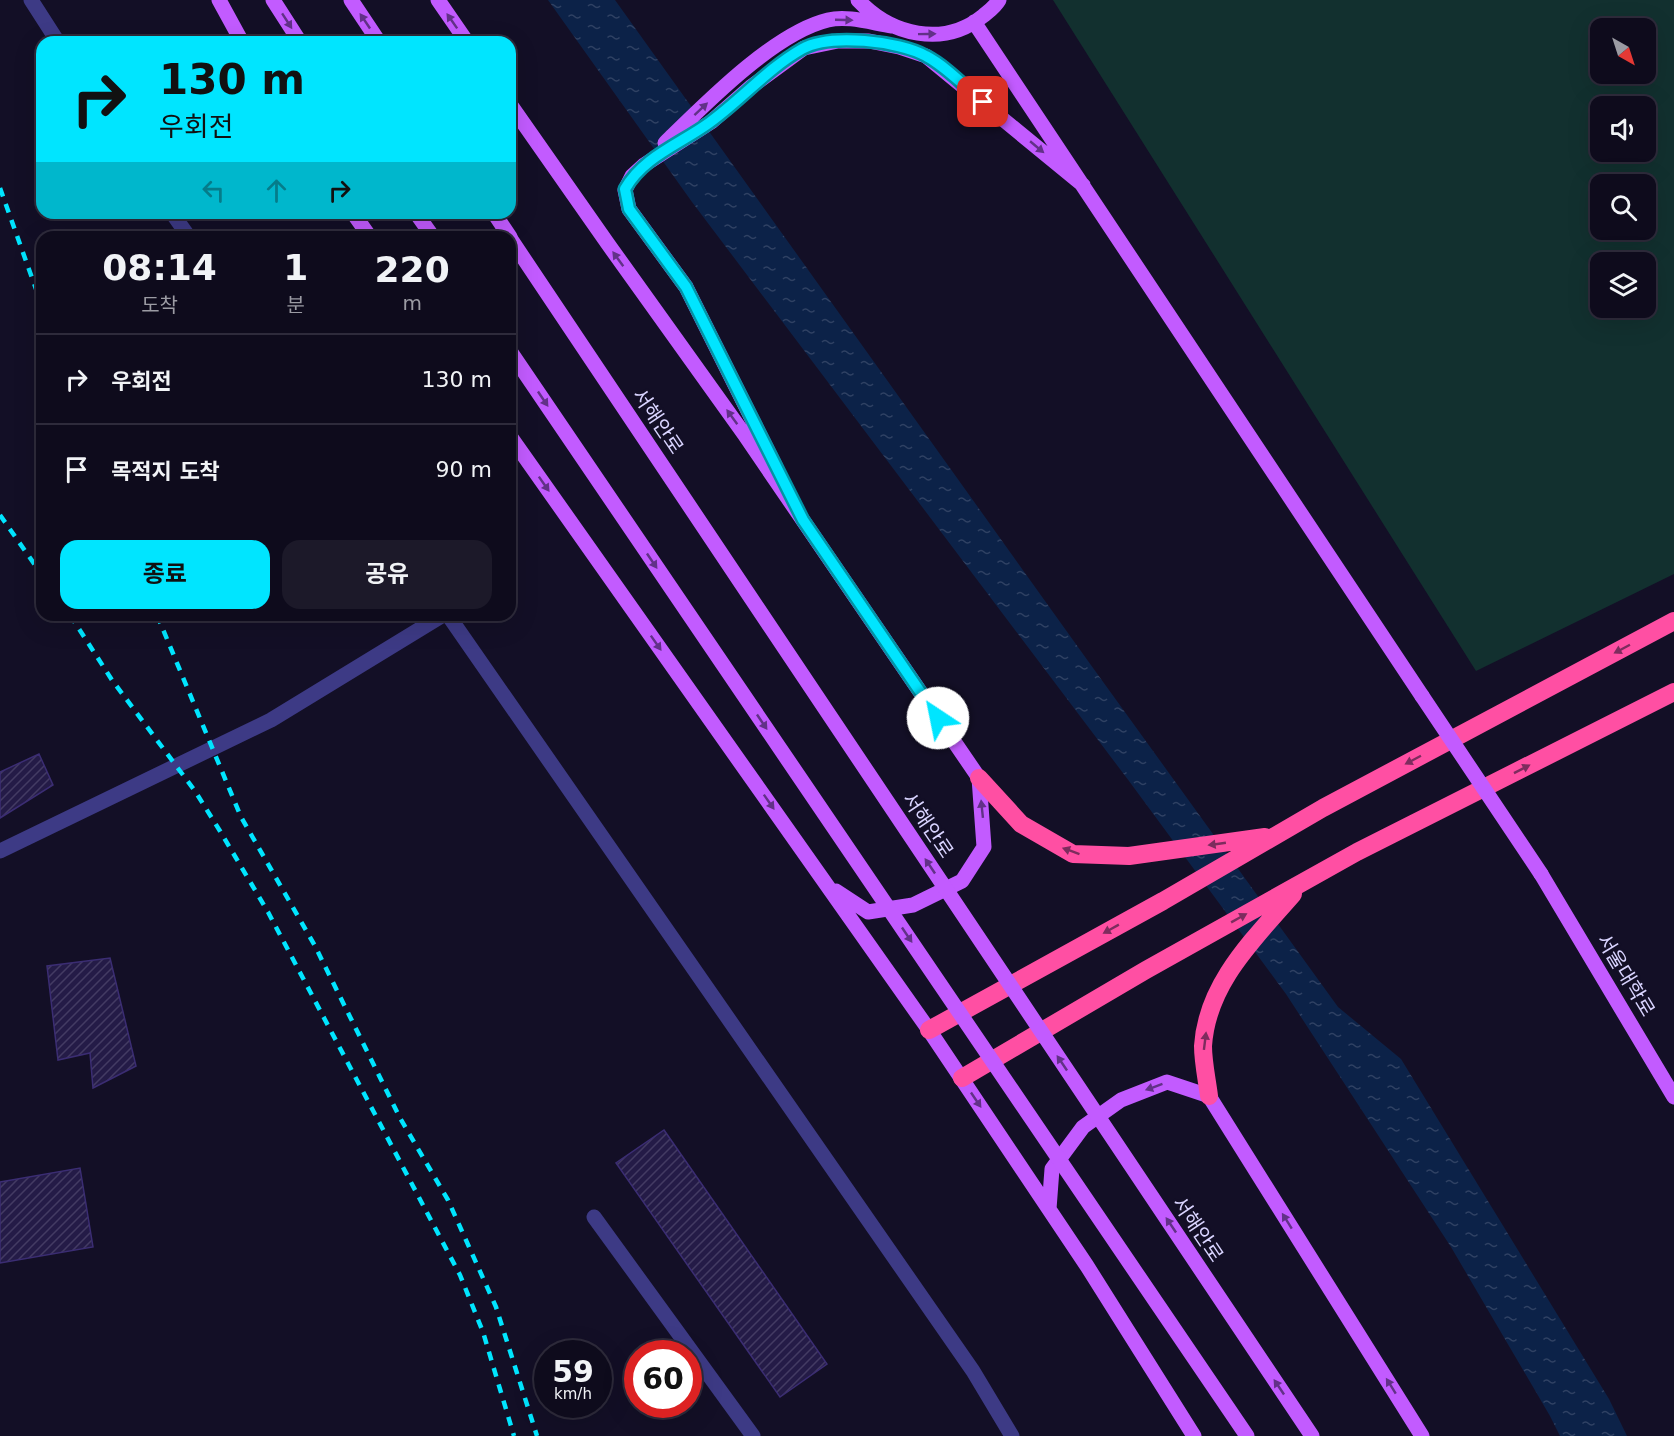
<!DOCTYPE html>
<html lang="ko">
<meta charset="utf-8">
<style>
body{margin:0;font-family:"DejaVu Sans","Noto Sans KR",sans-serif;background:#1c1929;color:#f1f3f6;height:100vh;display:flex;flex-direction:column;font-size:22px;white-space:nowrap}
*{box-sizing:border-box;margin:0}
p{font-size:20px;color:#9b9ba3}
.icon{flex:none;width:33px;height:33px;fill:none;stroke:currentColor;stroke-width:2;stroke-linecap:round;stroke-linejoin:round}
.map{position:relative;flex:1;overflow:hidden}
.sheet{position:absolute;left:36px;top:231px;width:480px;height:390px;display:flex;flex-direction:column;background:#0e0b1c;border-radius:18px;box-shadow:0 6px 24px #0002,0 0 0 2px #2e2b3b}
.sheet>*{flex:none}
.hud{position:absolute;left:36px;top:36px;width:480px;height:183px;border-radius:18px;box-shadow:0 6px 24px #0002,0 0 0 2px #2e2b3b;background:#00e5ff;color:#111;overflow:hidden}
.needle{width:39px;rotate:141deg}
.buttons{position:absolute;left:1590px;top:18px;display:grid;gap:12px}
.buttons a{display:grid;place-items:center;width:66px;height:66px;border-radius:12px;background:#0e0b1c;box-shadow:0 6px 24px #0002,0 0 0 2px #2e2b3b;font-size:30px}
.speed{position:absolute;left:534px;top:1340px;display:flex;gap:12px;font-size:30px;font-weight:700;text-align:center}
.speed>*{display:grid;place-content:center;width:78px;height:78px;border-radius:50%;background:#0e0b1c;box-shadow:0 6px 24px #0002,0 0 0 2px #2e2b3b;line-height:1}
.speed small{font-size:15px;font-weight:400}
.speed .limit{border:9px solid #d22;background:#fff;color:#111}
.pin{position:absolute;display:grid;place-items:center;width:51px;height:51px;color:#fff;margin:-26px;border-radius:12px;box-shadow:0 3px 9px #0006}
.me{position:absolute;width:66px;margin:-33px;rotate:326deg;stroke-linejoin:round;filter:drop-shadow(0 0 4px #0008)}
.turn{display:flex;align-items:center;gap:21px;height:126px;padding:0 24px;font-size:27px}
.turn .icon{width:78px;height:78px;stroke-width:2.5}
.turn b{display:block;font-size:42px;line-height:51px}
.lanes{display:flex;align-items:center;height:57px;padding:0 24px;background:#0003;justify-content:center;gap:30px;direction:ltr}
.lanes .off{opacity:.35}
.eta{display:flex;justify-content:space-evenly;align-items:center;height:102px;text-align:center}
.eta b{font-size:36px;font-weight:700;line-height:42px}
.primary-button{display:flex;gap:12px;margin-top:auto;padding:12px 24px}
.primary-button a{flex:1;height:69px;border-radius:18px;background:#00e5ff;color:#111;font-size:24px;font-weight:700;line-height:69px;text-align:center}
.primary-button a+a{background:#1c1929;color:#f1f3f6}
ul{padding:0;list-style:none}
li{display:flex;align-items:center;gap:18px;height:90px;padding:0 24px;border-top:2px solid #2e2b3b}
li div{flex:1}
li b{display:block;font-size:22px}
li em{font-style:normal}
.map>svg:first-child{display:block}
.park{fill:#12302f;fill-rule:evenodd}
.water{fill:url(#water-ripples)}
.building{fill:url(#building-hatch);stroke:#3b2d73;stroke-width:1.5}
.lines{fill:none;stroke-linecap:round;stroke-linejoin:round}
.minor{stroke:#3d3a85;stroke-width:15}
.major{stroke:#c25bff;stroke-width:15}
.highway{stroke:#ff4fa3;stroke-width:18}
.rail{stroke:#00e5ff;stroke-width:4.5;stroke-dasharray:9 8;stroke-linecap:butt}
.major-bridge{stroke:#c25bff;stroke-width:15}
.oneway{fill:#623188}
.oneway2{fill:#7d2c5e}
.route-casing{stroke:#0095a6;stroke-width:15}
.route{stroke:#00e5ff;stroke-width:10}
.labels{text-anchor:middle;stroke-width:5;stroke-linejoin:round;paint-order:stroke}
.street-label{font-size:20px;fill:#d9d4ff;stroke:#130f26}
</style>
<div class="map">
<svg width="1674" height="1436" viewBox="0 0 1674 1436">
<defs>
<pattern id="water-ripples" width="26" height="14" patternUnits="userSpaceOnUse" patternTransform="scale(1.5)"><rect width="26" height="14" fill="#0c2248"/><path d="M2 4q2-2 4 0t4 0M15 11q2-2 4 0t4 0" fill="none" stroke="#2f4163"/></pattern>
<pattern id="building-hatch" width="6" height="6" patternUnits="userSpaceOnUse" patternTransform="scale(1.5)"><rect width="6" height="6" fill="#241b47"/><path d="M-1 1l2-2M0 6l6-6M5 7l2-2" fill="none" stroke="#433b63"/></pattern>
</defs>
<rect width="100%" height="100%" fill="#130f26"/>
<path class="park" d="M1053,0H1674V574L1476,671ZM1600,28H1646V74H1600ZM1600,106H1646V152H1600ZM1600,184H1646V230H1600ZM1600,262H1646V308H1600Z"/>
<path class="water" d="M548,0H615L1088,661L1338,1007L1401,1059L1609,1399L1627,1436H1560L1550,1416L1451,1247L1286,994L1129,781L692,202Z"/>
<path class="building" d="M39,754L53,785L0,818V772Z
M110,958L136,1066L93,1088L90,1053L58,1060L47,966Z
M664,1130L827,1364L780,1397L616,1163Z
M80,1168L93,1247L0,1263V1182Z"/>
<g class="lines">
<path class="minor" d="M31,0L58,42
M172,213L189,237
M448,615L973,1371L1012,1436
M0,851L271,720L443,615
M594,1217L753,1436"/>
<path class="major" d="M219,0L242,42
M273,0L300,42
M351,0L379,42
M438,0L467,42
M858,0C891,35 943,48 983,16C989,11 995,7 999,0
M974,22L1422,696
M510,104L608,244L744,434L979,778L984,847L962,881L913,905L868,912L836,891
M665,143C705,104 774,33 828,20C847,15 872,23 892,26
M353,213L370,237
M416,213L433,237
M494,213L510,237
M510,436L929,1030L1087,1266L1194,1436
M776,467L686,287L629,209L625,190L632,176L644,165L711,122L752,86L804,48L838,41H869L899,47L926,56L1083,185
M1541,874L1674,1097
M1049,1209L1052,1169L1083,1127L1121,1100L1167,1082L1209,1096L1422,1436"/>
<path class="highway" d="M979,778L1021,824L1073,854L1129,856L1265,837
M929,1030L1163,901L1323,808L1674,621
M962,1078L1146,970L1357,852L1674,692
M1209,1096C1207,1080 1203,1062 1203,1046C1207,983 1254,939 1293,894"/>
<path class="rail" d="M0,188L42,306
M0,515L42,575
M70,615L112,680L195,791L220,831L268,912L460,1275L483,1332L514,1436
M157,615L241,817L315,946L400,1118L448,1200L496,1307L537,1436"/>
<path class="major-bridge" d="M510,238L1312,1436
M510,351L1247,1436
M1422,696L1541,874"/>
</g>
<defs><path id="oneway-solid" d="M-6-.8H1V-3.2L6.5 0L1 3.2V.8H-6Z" transform="scale(1.5)"/></defs>
<g class="oneway">
<use href="#oneway-solid" transform="translate(844 20) rotate(2)"/>
<use href="#oneway-solid" transform="translate(287 21) rotate(57)"/>
<use href="#oneway-solid" transform="translate(365 21) rotate(-124)"/>
<use href="#oneway-solid" transform="translate(452 21) rotate(-125)"/>
<use href="#oneway-solid" transform="translate(927 34) rotate(-1)"/>
<use href="#oneway-solid" transform="translate(701 109) rotate(-43)"/>
<use href="#oneway-solid" transform="translate(1037 147) rotate(40)"/>
<use href="#oneway-solid" transform="translate(618 259) rotate(-126)"/>
<use href="#oneway-solid" transform="translate(543 399) rotate(56)"/>
<use href="#oneway-solid" transform="translate(732 417) rotate(-126)"/>
<use href="#oneway-solid" transform="translate(544 484) rotate(55)"/>
<use href="#oneway-solid" transform="translate(652 561) rotate(56)"/>
<use href="#oneway-solid" transform="translate(656 643) rotate(55)"/>
<use href="#oneway-solid" transform="translate(762 722) rotate(56)"/>
<use href="#oneway-solid" transform="translate(769 802) rotate(55)"/>
<use href="#oneway-solid" transform="translate(982 809) rotate(-96)"/>
<use href="#oneway-solid" transform="translate(930 866) rotate(-124)"/>
<use href="#oneway-solid" transform="translate(907 935) rotate(56)"/>
<use href="#oneway-solid" transform="translate(1062 1063) rotate(-124)"/>
<use href="#oneway-solid" transform="translate(1154 1087) rotate(160)"/>
<use href="#oneway-solid" transform="translate(976 1100) rotate(56)"/>
<use href="#oneway-solid" transform="translate(1287 1221) rotate(-122)"/>
<use href="#oneway-solid" transform="translate(1171 1225) rotate(-124)"/>
<use href="#oneway-solid" transform="translate(1391 1386) rotate(-122)"/>
<use href="#oneway-solid" transform="translate(1279 1387) rotate(-124)"/>
</g>
<g class="oneway2">
<use href="#oneway-solid" transform="translate(1622 649) rotate(152)"/>
<use href="#oneway-solid" transform="translate(1413 760) rotate(152)"/>
<use href="#oneway-solid" transform="translate(1522 769) rotate(-27)"/>
<use href="#oneway-solid" transform="translate(1217 844) rotate(172)"/>
<use href="#oneway-solid" transform="translate(1071 851) rotate(-160)"/>
<use href="#oneway-solid" transform="translate(1239 918) rotate(-29)"/>
<use href="#oneway-solid" transform="translate(1111 929) rotate(151)"/>
<use href="#oneway-solid" transform="translate(1205 1041) rotate(-83)"/>
</g>
<g class="lines">
<defs>
<path id="route" d="M938,718L803,520L686,287L629,209L625,189C643,157 680,144 709,123C741,100 767,69 802,49C830,33 899,41 926,56C947,67 965,87 983,102"/>
</defs>
<use href="#route" class="route-casing"/>
<use href="#route" class="route"/>
</g>
<g class="labels">
<g class="street-label">
<text transform="translate(658 421) rotate(56)" y="7">서해안로</text>
<text transform="translate(928 825) rotate(56)" y="7">서해안로</text>
<text transform="translate(1626 975) rotate(59)" y="7">서울대학로</text>
<text transform="translate(1198 1229) rotate(56)" y="7">서해안로</text>
</g>
</g>
</svg>
<div class="buttons">
<a><svg class="needle" viewBox="-14 -14 28 28"><path d="M0-13l5 13h-10z" fill="#e53935"/><path d="M0 13l5-13h-10z" fill="#9b9ba3"/></svg></a>
<a><svg class="icon" aria-label="sound" viewBox="0 0 24 24"><path d="M4 9h4l5-4v14l-5-4H4zM17 9q2 3 0 6"/></svg></a>
<a><svg class="icon" aria-label="search" viewBox="0 0 24 24"><circle cx="10" cy="10" r="6"/><path d="M15 15l6 6"/></svg></a>
<a><svg class="icon" aria-label="layers" viewBox="0 0 24 24"><path d="M12 4l9 5-9 5-9-5zM3 14l9 5 9-5"/></svg></a>
</div>
<div class="speed"><div>59<small>km/h</small></div><div class="limit">60</div></div>
<div class="pin" style="left:983px;top:102px;background:#d93025"><svg class="icon" aria-label="arrive" viewBox="0 0 24 24"><path d="M6 21V4h12l-3 4 3 4H6"/></svg></div>
<svg class="me" style="left:938px;top:718px" viewBox="-20 -20 40 40"><circle r="19" fill="#fff"/><path d="M0-13L10 11 0 6-10 11z" fill="#00e5ff"/></svg>
<div class="hud">
<div class="turn"><svg class="icon" aria-label="right" viewBox="0 0 24 24"><path d="M7 20v-9h11M14 6l5 5-5 5"/></svg><div><b>130 m</b>우회전</div></div>
<div class="lanes"><svg class="icon off" aria-label="left" viewBox="0 0 24 24"><path d="M17 20v-9H6M10 6l-5 5 5 5"/></svg><svg class="icon off" aria-label="ahead" viewBox="0 0 24 24"><path d="M12 20V5M6 11l6-6 6 6"/></svg><svg class="icon" aria-label="right" viewBox="0 0 24 24"><path d="M7 20v-9h11M14 6l5 5-5 5"/></svg></div>
</div>
<section class="sheet">
<div class="eta">
<div><b>08:14</b><p>도착</p></div>
<div><b>1</b><p>분</p></div>
<div><b>220</b><p>m</p></div>
</div>
<ul>
<li><svg class="icon" aria-label="right" viewBox="0 0 24 24"><path d="M7 20v-9h11M14 6l5 5-5 5"/></svg><div><b>우회전</b></div><em>130 m</em></li>
<li><svg class="icon" aria-label="arrive" viewBox="0 0 24 24"><path d="M6 21V4h12l-3 4 3 4H6"/></svg><div><b>목적지 도착</b></div><em>90 m</em></li>
</ul>
<div class="primary-button"><a>종료</a><a>공유</a></div>
</section>
</div>
